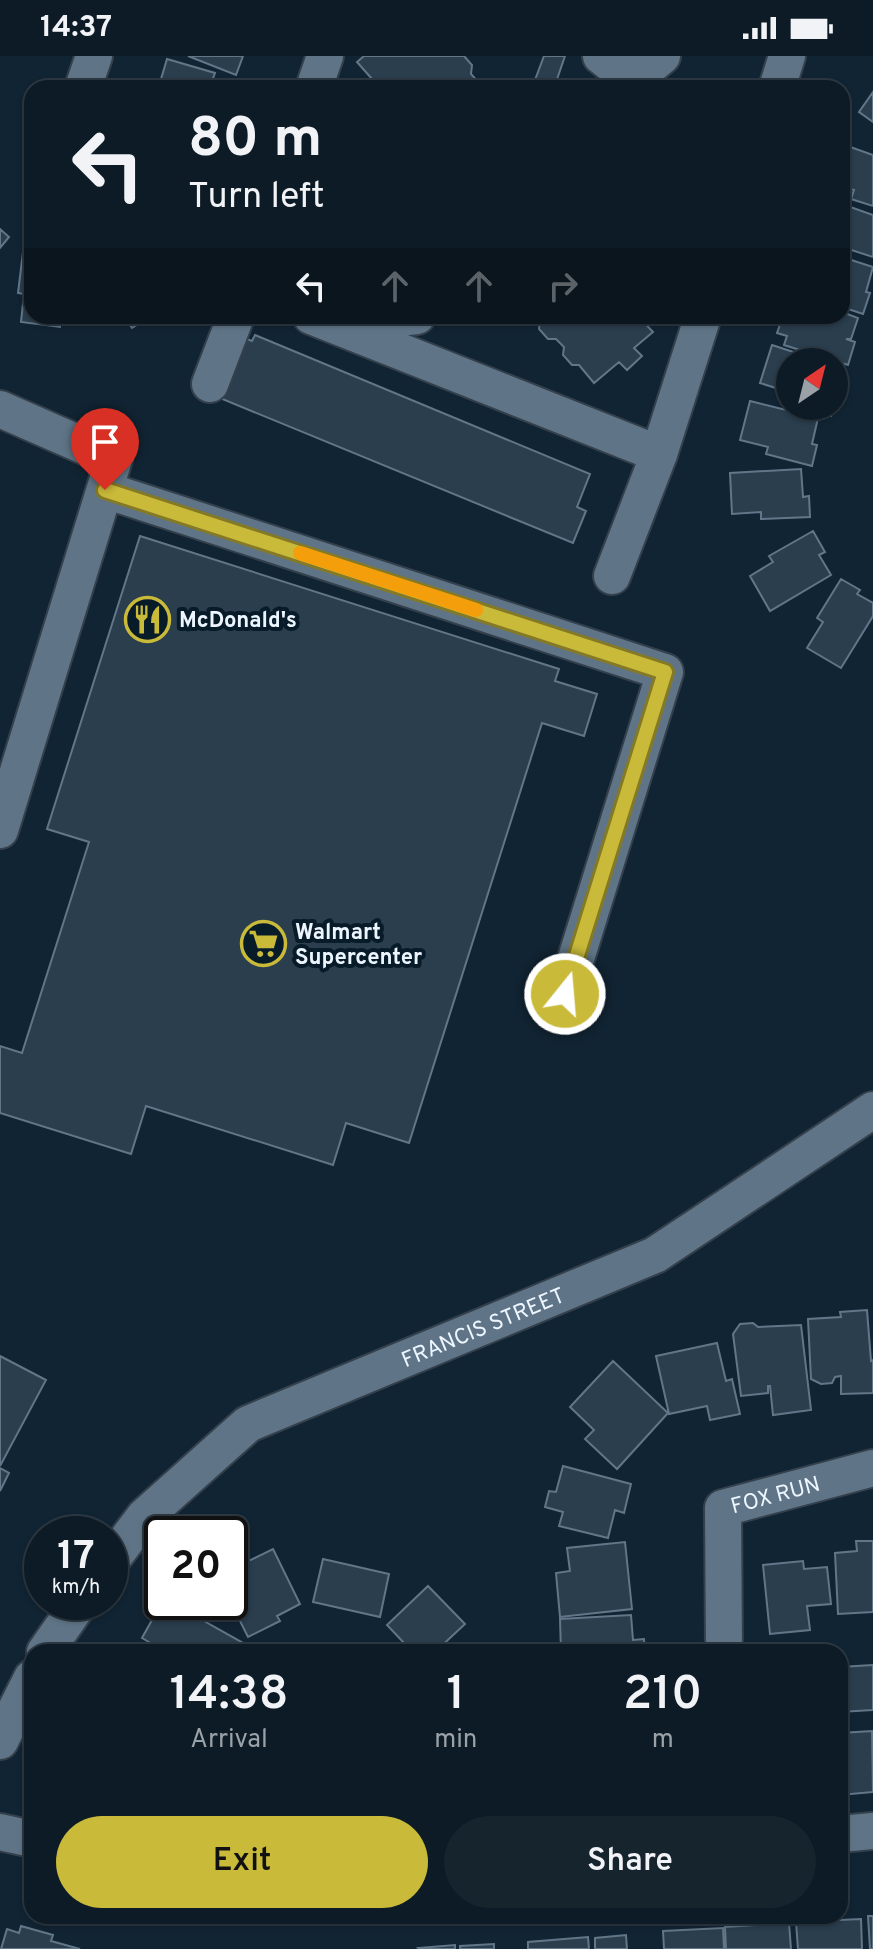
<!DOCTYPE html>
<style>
body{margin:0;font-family:Overpass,sans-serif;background:#16242e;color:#f1f3f6;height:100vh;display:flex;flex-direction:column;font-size:30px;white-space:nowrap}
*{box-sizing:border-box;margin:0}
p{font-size:26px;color:#9aa1a7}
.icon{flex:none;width:44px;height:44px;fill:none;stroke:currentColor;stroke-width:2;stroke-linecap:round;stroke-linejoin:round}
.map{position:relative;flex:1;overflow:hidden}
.details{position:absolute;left:24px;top:1588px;width:824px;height:280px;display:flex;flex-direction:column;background:#0d1b26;border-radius:24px;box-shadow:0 2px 6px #0004,0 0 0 2px #2d3943}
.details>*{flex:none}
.guide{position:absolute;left:24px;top:24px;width:826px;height:244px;border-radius:24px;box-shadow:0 2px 6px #0004,0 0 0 2px #2d3943;background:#0d1b26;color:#f1f3f6;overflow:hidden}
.needle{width:52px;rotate:35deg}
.controls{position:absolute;left:776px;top:292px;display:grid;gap:16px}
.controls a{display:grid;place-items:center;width:72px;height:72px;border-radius:50%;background:#0d1b26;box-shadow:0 2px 6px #0004,0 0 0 2px #2d3943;font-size:40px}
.speed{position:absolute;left:24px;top:1460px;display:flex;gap:16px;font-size:40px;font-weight:700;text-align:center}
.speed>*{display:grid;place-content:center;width:104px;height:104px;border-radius:50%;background:#0d1b26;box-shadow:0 2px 6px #0004,0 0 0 2px #2d3943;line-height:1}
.speed small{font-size:20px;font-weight:400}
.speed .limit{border:4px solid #111;border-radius:12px;background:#fff;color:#111}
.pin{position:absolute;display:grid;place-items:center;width:68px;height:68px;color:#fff;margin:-82px -34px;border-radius:50% 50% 50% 0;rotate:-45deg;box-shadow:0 0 8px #0007}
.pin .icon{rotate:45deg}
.me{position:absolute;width:88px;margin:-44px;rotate:17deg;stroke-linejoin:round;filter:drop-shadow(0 0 6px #0008)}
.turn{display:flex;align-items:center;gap:28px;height:168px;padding:0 32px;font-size:36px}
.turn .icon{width:104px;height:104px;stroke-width:2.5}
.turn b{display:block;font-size:56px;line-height:68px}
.lanes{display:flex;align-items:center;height:76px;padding:0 32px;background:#0003;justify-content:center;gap:40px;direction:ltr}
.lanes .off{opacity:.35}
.eta{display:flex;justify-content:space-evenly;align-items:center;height:136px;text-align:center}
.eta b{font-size:48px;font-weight:600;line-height:56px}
.cta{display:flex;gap:16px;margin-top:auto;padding:16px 32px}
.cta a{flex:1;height:92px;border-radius:48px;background:#c9ba3a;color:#111;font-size:32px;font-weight:600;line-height:92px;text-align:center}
.cta a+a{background:#16242e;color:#f1f3f6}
.status{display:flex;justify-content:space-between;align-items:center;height:56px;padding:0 40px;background:#0d1b26;direction:ltr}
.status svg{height:22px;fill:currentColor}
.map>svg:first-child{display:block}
.building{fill:#2a3e4e;stroke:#617789;stroke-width:2}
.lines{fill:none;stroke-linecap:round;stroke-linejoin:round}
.minor-casing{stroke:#34404c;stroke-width:40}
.minor{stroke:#5f7587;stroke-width:36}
.route-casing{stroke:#837926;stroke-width:20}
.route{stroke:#c9ba3a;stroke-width:14}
.slow{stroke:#f59e0b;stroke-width:14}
.labels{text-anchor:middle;stroke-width:8;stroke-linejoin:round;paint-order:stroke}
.poi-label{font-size:22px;font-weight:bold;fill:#edf6ff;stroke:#071b29;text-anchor:start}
.street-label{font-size:22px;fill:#edf6ff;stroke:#071b29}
</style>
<div class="status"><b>14:37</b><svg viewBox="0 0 49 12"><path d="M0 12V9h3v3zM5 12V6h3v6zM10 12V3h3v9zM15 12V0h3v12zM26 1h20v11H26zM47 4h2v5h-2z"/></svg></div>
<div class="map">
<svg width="873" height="1893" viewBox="0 0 873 1893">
<rect width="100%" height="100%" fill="#112433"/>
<path class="building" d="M188,0H243L236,19Z
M364,0H464L472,9L471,18L478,26L486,25L491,32H372V23L357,6Z
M544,0H565L554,32H532Z
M167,3L215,17L211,28L226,32H162L163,30L168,31L170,27L161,23Z
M873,36V66L859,56Z
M842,88L873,99V150L851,143L854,134L842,131Z
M842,148L873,159V201L842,191Z
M0,173L9,181L0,192Z
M24,188L32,190V260H61L60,271L21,266L24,238L18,237Z
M842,201L873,211L866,236L870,237L863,258L842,251Z
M842,256L858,262L851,283H846L855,286L848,309L784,289L787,280L777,277L783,260H842Z
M124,260H151L132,272Z
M535,260H638L653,276L634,292L642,300L627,314L619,306L594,327L579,309H572L563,299L564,291L556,283H548L539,273L540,265Z
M255,279L590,418L577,451L586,455L573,487L215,340L239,280L252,285Z
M772,289L824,306H790V347L782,345L785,335L760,327Z
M834,309L842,312L835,335L838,336L834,349Z
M750,345L818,362L812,388L817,389L812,410L766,398L768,391L740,384Z
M799,350H834L831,360Z
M801,413L803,441L809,440L810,461L761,463V456L732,458L730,417Z
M813,475L825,496L819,499L831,519L770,555L750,520L773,506L769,500Z
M140,480L559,613L555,625L597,638L584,680L542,667L409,1087L346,1067L333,1109L146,1050L131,1098L0,1057V990L22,997L89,786L47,773Z
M841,523L860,534L857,538L873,547V560L841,612L807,592L823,566L817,562Z
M867,1254L871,1305L873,1304V1337L841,1338V1320L835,1321L832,1327L821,1328L811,1323L808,1263L841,1261L840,1256Z
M753,1267L758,1271L801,1269L811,1354L773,1359L770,1330H768V1337L741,1340L733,1278L740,1268Z
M717,1287L726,1325L732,1323L740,1358L710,1364L707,1350L669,1358L656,1300Z
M0,1300L46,1324L0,1410Z
M613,1305L668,1357L617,1413L585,1383L594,1374L570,1351Z
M563,1410L631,1428L624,1457L615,1454L608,1482L559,1470L563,1456L545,1451L549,1435L556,1436Z
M0,1412L9,1417L0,1435Z
M856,1485H873V1556L838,1558L835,1497L857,1495Z
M625,1486L632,1553L560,1561L556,1517L570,1515L567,1492Z
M273,1493L300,1548L277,1560L280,1565L248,1581L230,1545V1514Z
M323,1503L389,1518L380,1561L313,1546Z
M803,1505L804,1513L827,1511L831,1548L807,1550L810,1574L770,1578L763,1509Z
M428,1530L465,1568L435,1596H399L406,1589L387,1569Z
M162,1546H170L243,1587L238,1596H166L142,1582Z
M631,1559L633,1584L644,1583L645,1596H561L560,1563Z
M873,1609V1654L840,1656V1611Z
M872,1675L873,1736L840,1739V1677Z
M868,1860H873V1893H870Z
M861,1863L862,1893H798L796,1866Z
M789,1867L791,1893H726L725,1871Z
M21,1870L53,1879L51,1885L80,1893H1L7,1873L19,1877Z
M723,1872L724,1893H664L663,1875Z
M626,1879L627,1893H595V1882Z
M588,1881L589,1893H528V1886Z
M494,1888V1893H460V1890Z
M455,1889V1893H419L418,1892Z"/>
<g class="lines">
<defs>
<g id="minor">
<path d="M601,0L621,16L649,11L662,0"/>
<path d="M83,32L94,0"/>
<path d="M314,32L325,0"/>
<path d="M777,32L787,0"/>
<path d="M311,260L659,398"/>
<path d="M341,268L417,260"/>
<path d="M210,328L236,260"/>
<path d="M0,353L114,403L0,774"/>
<path d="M105,434L665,616L565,938"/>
<path d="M612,520L659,398L703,260"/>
<path id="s1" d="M110,1506L144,1461L248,1368L655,1199L873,1054"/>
<path d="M45,1596L80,1546"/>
<path id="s2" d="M724,1596L723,1452L873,1412"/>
<path d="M0,1685L32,1622"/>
<path d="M0,1776L32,1783"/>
<path d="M840,1778L873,1775"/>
</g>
</defs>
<use href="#minor" class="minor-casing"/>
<use href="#minor" class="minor"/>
</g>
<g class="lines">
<defs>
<path id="route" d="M105,434L665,616L565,938"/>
</defs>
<use href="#route" class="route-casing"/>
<use href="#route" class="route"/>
<path class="slow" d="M300,497L476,554"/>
</g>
<defs>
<symbol id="restaurant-ring" viewBox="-11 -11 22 22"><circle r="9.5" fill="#071b29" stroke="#c9ba3a" stroke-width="1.5"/><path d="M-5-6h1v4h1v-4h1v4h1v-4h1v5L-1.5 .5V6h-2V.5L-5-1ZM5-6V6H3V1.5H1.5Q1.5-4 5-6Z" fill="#c9ba3a"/></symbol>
<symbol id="supermarket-ring" viewBox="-11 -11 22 22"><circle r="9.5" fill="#071b29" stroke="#c9ba3a" stroke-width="1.5"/><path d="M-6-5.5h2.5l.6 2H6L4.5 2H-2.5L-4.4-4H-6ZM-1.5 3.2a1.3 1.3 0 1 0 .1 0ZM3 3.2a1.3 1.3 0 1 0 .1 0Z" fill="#c9ba3a"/></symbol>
</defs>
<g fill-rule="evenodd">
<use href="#restaurant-ring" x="122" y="538" width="51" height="51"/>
<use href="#supermarket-ring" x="238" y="862" width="51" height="51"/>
</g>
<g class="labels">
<g class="poi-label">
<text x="179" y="571">McDonald's</text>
<text x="295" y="883">Walmart<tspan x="295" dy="25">Supercenter</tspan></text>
</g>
<g class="street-label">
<text dy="8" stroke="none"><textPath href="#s1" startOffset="450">FRANCIS STREET</textPath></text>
<text dy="8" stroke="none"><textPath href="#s2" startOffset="198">FOX RUN</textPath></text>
</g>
</g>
</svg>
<div class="controls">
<a><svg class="needle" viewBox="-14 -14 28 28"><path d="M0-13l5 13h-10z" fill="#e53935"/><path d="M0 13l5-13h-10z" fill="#9aa1a7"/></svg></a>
</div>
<div class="speed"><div>17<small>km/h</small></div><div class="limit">20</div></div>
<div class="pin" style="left:105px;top:434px;background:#d93025"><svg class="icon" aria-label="arrive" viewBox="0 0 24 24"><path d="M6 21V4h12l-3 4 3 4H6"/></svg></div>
<svg class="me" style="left:565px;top:938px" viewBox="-20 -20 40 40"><circle r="17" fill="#c9ba3a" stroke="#fff" stroke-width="3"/><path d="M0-11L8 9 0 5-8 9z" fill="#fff"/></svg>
<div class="guide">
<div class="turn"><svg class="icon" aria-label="left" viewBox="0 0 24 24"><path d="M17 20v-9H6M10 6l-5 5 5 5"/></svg><div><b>80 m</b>Turn left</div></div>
<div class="lanes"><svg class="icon" aria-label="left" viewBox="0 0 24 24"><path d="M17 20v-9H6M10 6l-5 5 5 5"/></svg><svg class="icon off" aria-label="ahead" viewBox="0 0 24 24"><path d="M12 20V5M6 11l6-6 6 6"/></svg><svg class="icon off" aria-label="ahead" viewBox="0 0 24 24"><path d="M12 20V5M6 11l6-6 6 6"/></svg><svg class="icon off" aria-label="right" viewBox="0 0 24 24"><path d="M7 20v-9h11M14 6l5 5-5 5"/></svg></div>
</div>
<section class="details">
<div class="eta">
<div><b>14:38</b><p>Arrival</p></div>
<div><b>1</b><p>min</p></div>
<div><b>210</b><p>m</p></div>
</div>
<div class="cta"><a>Exit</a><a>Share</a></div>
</section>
</div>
